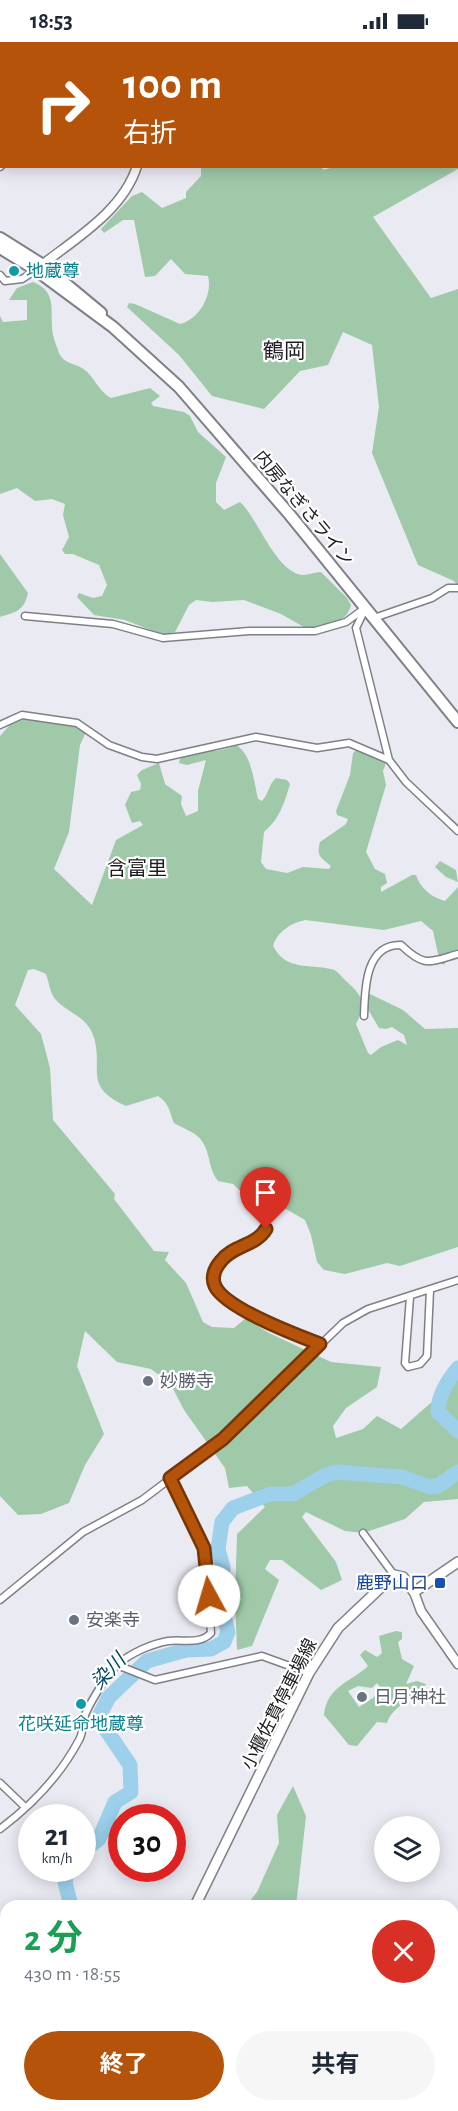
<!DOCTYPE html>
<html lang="ja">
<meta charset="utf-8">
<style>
body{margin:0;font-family:"Alegreya Sans","Noto Sans JP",sans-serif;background:#f6f6f7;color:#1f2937;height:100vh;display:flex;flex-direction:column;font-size:22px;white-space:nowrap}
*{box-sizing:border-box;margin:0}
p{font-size:20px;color:#747a83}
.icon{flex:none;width:33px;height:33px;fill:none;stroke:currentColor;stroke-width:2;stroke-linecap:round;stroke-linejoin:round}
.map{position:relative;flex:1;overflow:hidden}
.side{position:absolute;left:0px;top:1858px;width:459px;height:212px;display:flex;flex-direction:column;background:#fff;border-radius:18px 18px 0 0;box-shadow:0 3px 15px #0003}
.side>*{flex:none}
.hud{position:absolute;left:0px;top:0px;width:459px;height:126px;box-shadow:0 3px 15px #0003;background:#b45309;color:#fff;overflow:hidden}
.buttons{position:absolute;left:374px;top:1774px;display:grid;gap:12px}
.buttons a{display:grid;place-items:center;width:66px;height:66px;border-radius:50%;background:#fff;box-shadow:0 3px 15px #0003;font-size:30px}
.speed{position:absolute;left:18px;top:1762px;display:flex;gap:12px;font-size:30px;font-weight:700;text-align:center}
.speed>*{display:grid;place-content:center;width:78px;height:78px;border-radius:50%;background:#fff;box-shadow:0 3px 15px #0003;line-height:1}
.speed small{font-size:15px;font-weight:400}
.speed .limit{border:9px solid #d22;background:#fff;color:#111}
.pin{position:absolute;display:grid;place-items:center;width:51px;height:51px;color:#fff;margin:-62px -26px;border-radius:50% 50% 50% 0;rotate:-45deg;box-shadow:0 0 6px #0007}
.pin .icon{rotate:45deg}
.me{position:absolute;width:66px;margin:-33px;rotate:354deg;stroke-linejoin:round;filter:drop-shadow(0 0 4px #0008)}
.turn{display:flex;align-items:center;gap:21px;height:126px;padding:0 24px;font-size:27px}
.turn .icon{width:78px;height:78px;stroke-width:2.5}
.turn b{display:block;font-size:42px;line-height:51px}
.round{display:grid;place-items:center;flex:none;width:63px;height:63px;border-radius:32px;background:#f6f6f7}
.headline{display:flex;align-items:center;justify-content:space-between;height:102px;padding:0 24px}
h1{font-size:36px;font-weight:700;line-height:45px;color:#1e9e55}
.button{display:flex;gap:12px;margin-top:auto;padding:12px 24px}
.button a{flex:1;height:69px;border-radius:36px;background:#b45309;color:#fff;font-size:24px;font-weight:700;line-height:69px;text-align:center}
.button a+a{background:#f6f6f7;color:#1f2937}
.status{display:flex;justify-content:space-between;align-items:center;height:42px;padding:0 30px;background:#fff;direction:ltr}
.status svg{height:16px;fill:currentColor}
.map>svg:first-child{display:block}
.green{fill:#9fc9a9;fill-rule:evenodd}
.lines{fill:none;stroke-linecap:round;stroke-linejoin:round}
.stream{stroke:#9cd0eb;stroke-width:2}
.river{stroke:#9cd0eb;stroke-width:15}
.minor-casing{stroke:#7f7f87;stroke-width:9}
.tertiary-casing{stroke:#7f7f87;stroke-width:11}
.secondary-casing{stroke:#7f7f87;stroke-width:12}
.trunk-casing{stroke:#7f7f87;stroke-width:14}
.minor{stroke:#fff;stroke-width:6}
.tertiary{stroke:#fff;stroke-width:8}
.secondary{stroke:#fff;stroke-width:9}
.trunk{stroke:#fff;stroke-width:10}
.route-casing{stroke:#753606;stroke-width:15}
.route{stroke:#b45309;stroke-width:10}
.culture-dot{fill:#0f9aa8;stroke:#fff;stroke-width:2}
.worship-dot{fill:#6b7280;stroke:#fff;stroke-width:2}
.transit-dot{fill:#1a4fb4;stroke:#fff;stroke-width:2}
.labels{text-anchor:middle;stroke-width:4.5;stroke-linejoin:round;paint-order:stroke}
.culture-label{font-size:18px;fill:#0d838f;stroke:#fff;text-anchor:start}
.street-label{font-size:18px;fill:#1d1d21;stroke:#fff}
.worship-label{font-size:18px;fill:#5b616d;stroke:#fff;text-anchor:start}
.transit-label{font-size:18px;fill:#164399;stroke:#fff;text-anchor:end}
.neighbourhood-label{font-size:20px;fill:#1d1d21;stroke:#fff}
.water-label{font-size:20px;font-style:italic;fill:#044b65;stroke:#fff}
.quarter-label{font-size:21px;fill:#1d1d21;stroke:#fff}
</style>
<div class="status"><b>18:53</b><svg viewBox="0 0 49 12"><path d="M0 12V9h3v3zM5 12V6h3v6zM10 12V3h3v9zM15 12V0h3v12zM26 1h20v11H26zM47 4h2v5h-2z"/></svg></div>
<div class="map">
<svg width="458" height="2069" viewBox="0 0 458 2069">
<rect width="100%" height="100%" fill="#eaeaf3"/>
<path class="green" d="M19,0H127L125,2Z
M289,0H416L415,2Z
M458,66V127L373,175L431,256L458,247V544L454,539L418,523L372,411L379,365L372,303L343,290L328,323L300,329L264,367L212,354L179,313L127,265L129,261L135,262L180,282C199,277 213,253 208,234L185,232L171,217L155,234L145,235L134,178H123L104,191L101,187L132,154L142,150L162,166L186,156V150L201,134V125L319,124L324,128L337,124H458Z
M33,240C59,250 49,271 53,293C54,298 57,305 59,311C63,321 73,321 82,326C94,333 97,348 111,356L150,346L160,354L151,361L153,364L184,370L190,374L198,390L226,415L216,441V460L224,468L240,460C258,476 276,531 303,533C308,533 315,530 321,530L347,556L351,563C347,582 325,584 309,588L281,572L244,558L212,560L196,558L189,563L175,590L163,593L125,578L94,573L77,555L79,551L93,556L102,554L107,543L99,523L73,512H65L62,508L69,495L63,473L65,462L52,457L35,459L17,446L0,452V274L3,280L27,278V258H9L17,246Z
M0,512L28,551C24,569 16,570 0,575Z
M21,676C32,677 69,685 76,683L86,690L80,703L69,790L54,827L92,863L116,798L143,783L140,779L132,781L125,763L131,750L140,748L141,742L137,733L142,728L159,721L165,742L182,754L181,762L186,774L198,769V749L206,718L187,723L179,721L180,717C198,707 219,712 236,703C252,712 254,741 258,757L262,759C269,752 268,743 276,736L287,738L290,742C284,762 280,776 264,790L261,820L266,827L287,831L303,825L329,827L331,824C321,815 316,815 320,800L346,782L348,777L337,773L336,769L350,733L353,711L357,708L386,721L383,729L386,743L366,810L375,827L385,832L387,841L381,845V850L412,833H416C421,847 431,855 445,859L458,845V911L447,915L444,923L440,921L433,889L421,879L384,888L305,878C291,881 277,890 273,904C286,929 309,922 331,927C337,928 341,934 345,938C362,953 367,960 356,982L368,1011L371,1013L381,1005L398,998L407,1003L404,993L392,985L386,987L379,986L366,964V954L370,952L403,968L425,987L458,986V1205L400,1224L387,1221L345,1232L324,1228L317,1220L311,1193L305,1178L286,1167L250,1158L233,1142L218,1139C208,1127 211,1112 202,1099C196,1090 184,1087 174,1081C169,1069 170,1062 158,1054L126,1064C81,1043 105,1027 93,993C87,975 68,971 56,958C50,952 49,940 46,932L34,927L28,928L15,963L41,992L50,1026L53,1078L115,1152L114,1157L154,1209L169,1210L165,1218L186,1241L203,1280L212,1285L234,1286L246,1276L267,1290L331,1320L381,1325L377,1345L346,1366L333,1384L336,1396L363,1387L377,1374L401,1387L458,1337V1457L424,1460L405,1477L363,1491L345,1489L306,1470L302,1475L336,1520L342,1538L321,1548L282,1518H270L265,1527L279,1538L252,1604L237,1608L235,1557L237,1492L265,1465L247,1444L229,1446L225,1426L184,1368L170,1341L151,1327L117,1320L85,1289L77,1324L104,1392L85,1423L69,1461L41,1472L18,1473L0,1454V694L14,678Z
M440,819L456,828L458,840L446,835L435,825Z
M396,1589L402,1590V1597L398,1600L402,1617L414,1624L406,1642L417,1639L426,1642C416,1658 393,1662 387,1681L377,1680L357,1704L349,1703L324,1673C327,1644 350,1641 368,1624L360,1613L365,1608L377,1615L382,1611L379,1594ZM377,1641L381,1646L373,1656L359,1665L348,1649L358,1644L372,1646Z
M293,1744L306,1774L296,1864H246L257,1850L279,1801L277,1773Z
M63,2064H287L277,2069H59Z"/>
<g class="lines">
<path class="stream" d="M2,2069L6,2064"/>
<path class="river" d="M180,2L185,0
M0,96L2,95
M458,1326C447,1339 438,1353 438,1370L458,1389
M82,1810L99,1797L115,1760L131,1750L130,1723L98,1676L109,1655L147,1619L186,1608L211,1607L224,1600L228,1590L220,1558L223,1525L218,1507L222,1480L233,1466L270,1452H293L326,1433L337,1430L402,1435L430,1445L438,1444L458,1430
M68,1827L65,1840L71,1864
M453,1878L458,1877
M0,2015H3
M347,2069V2064"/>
<defs>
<path id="minor" d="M449,1L452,0
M0,125L2,123
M0,233L5,239L22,237L36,228
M365,567L356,586L389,718L406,740L458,789
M25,574L113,582L163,596L249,589H315L346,580L365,566
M374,576L432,556L448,546H458
M0,683L22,673L77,681L109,703L142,715L157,717L256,695L317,706L349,701L389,718
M364,974C365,950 364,902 401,903C425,926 429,920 458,912
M266,1187C252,1209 202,1209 216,1247L263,1279L320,1302
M410,1255L405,1321L408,1325L420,1322L427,1314L430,1248
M363,1491L394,1533
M0,1558L83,1490L142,1458L223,1397L343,1281L368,1267L458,1238
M117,1623L155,1638L262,1614L309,1631
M0,1741L25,1765
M0,1787C32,1763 60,1734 79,1698C83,1692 82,1684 84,1676C88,1663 108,1631 118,1622C131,1611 151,1602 168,1599C183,1597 200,1603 211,1591L204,1506L170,1436
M0,1994L6,2001"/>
<path id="tertiary" d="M221,2L223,0
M39,225C75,197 123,169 137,124
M414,1550L421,1569L458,1622"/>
<path id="secondary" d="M195,1864L309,1631L338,1586L394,1533L403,1535L414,1550L458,1520
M53,2069L58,2064"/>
<path id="trunk" d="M0,196L43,223L101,271
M0,206L36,228L113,285L179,345L290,473L458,680"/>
</defs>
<use href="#minor" class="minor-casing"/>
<use href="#tertiary" class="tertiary-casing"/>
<use href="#secondary" class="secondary-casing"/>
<use href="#trunk" class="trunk-casing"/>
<use href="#minor" class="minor"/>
<use href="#tertiary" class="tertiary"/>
<use href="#secondary" class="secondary"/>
<use href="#trunk" class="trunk"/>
</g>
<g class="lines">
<defs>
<path id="route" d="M209,1554L204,1506L170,1436L223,1397L320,1302C296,1293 225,1266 215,1244C211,1235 215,1226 221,1219C233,1203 256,1204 266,1187"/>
</defs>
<use href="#route" class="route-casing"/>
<use href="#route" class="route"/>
</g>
<g class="culture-dot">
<circle cx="14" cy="229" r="6"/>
<circle cx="81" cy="1662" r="6"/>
</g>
<g class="worship-dot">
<circle cx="148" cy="1339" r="6"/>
<circle cx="74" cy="1578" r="6"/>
<circle cx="362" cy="1655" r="6"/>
</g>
<rect class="transit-dot" x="434" y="1535" width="12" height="12" rx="3"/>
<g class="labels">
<g class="culture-label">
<text x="26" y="235">地蔵尊</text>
<text x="81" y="1688" text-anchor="middle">花咲延命地蔵尊</text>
</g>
<g class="street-label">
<text transform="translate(304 466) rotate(50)" y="6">内房なぎさライン</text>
<text transform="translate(279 1662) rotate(-63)" y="6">小櫃佐貫停車場線</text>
</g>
<g class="worship-label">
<text x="160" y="1345">妙勝寺</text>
<text x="86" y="1584">安楽寺</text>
<text x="374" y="1661">日月神社</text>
</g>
<g class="transit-label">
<text x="428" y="1547">鹿野山口</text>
</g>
<g class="neighbourhood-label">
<text x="137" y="833">含富里</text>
</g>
<g class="water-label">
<text transform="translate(108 1629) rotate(-47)" y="7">染川</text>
</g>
<g class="quarter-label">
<text x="284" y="316">鶴岡</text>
</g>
</g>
</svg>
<div class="buttons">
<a><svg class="icon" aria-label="layers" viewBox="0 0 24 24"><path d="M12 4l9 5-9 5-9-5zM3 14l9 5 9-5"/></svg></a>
</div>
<div class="speed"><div>21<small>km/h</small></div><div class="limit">30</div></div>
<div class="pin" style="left:266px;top:1187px;background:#d93025"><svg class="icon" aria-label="arrive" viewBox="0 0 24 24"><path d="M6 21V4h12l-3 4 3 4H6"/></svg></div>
<svg class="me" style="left:209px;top:1554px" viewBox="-20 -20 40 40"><circle r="19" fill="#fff"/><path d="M0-13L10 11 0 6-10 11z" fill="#b45309"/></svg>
<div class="hud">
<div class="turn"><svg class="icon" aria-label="right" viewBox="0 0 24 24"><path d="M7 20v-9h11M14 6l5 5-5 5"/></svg><div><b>100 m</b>右折</div></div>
</div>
<section class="side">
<div class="headline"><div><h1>2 分</h1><p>430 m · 18:55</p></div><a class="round" style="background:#d93025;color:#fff"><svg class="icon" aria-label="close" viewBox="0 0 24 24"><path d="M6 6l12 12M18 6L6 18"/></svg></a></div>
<div class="button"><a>終了</a><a>共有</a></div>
</section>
</div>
